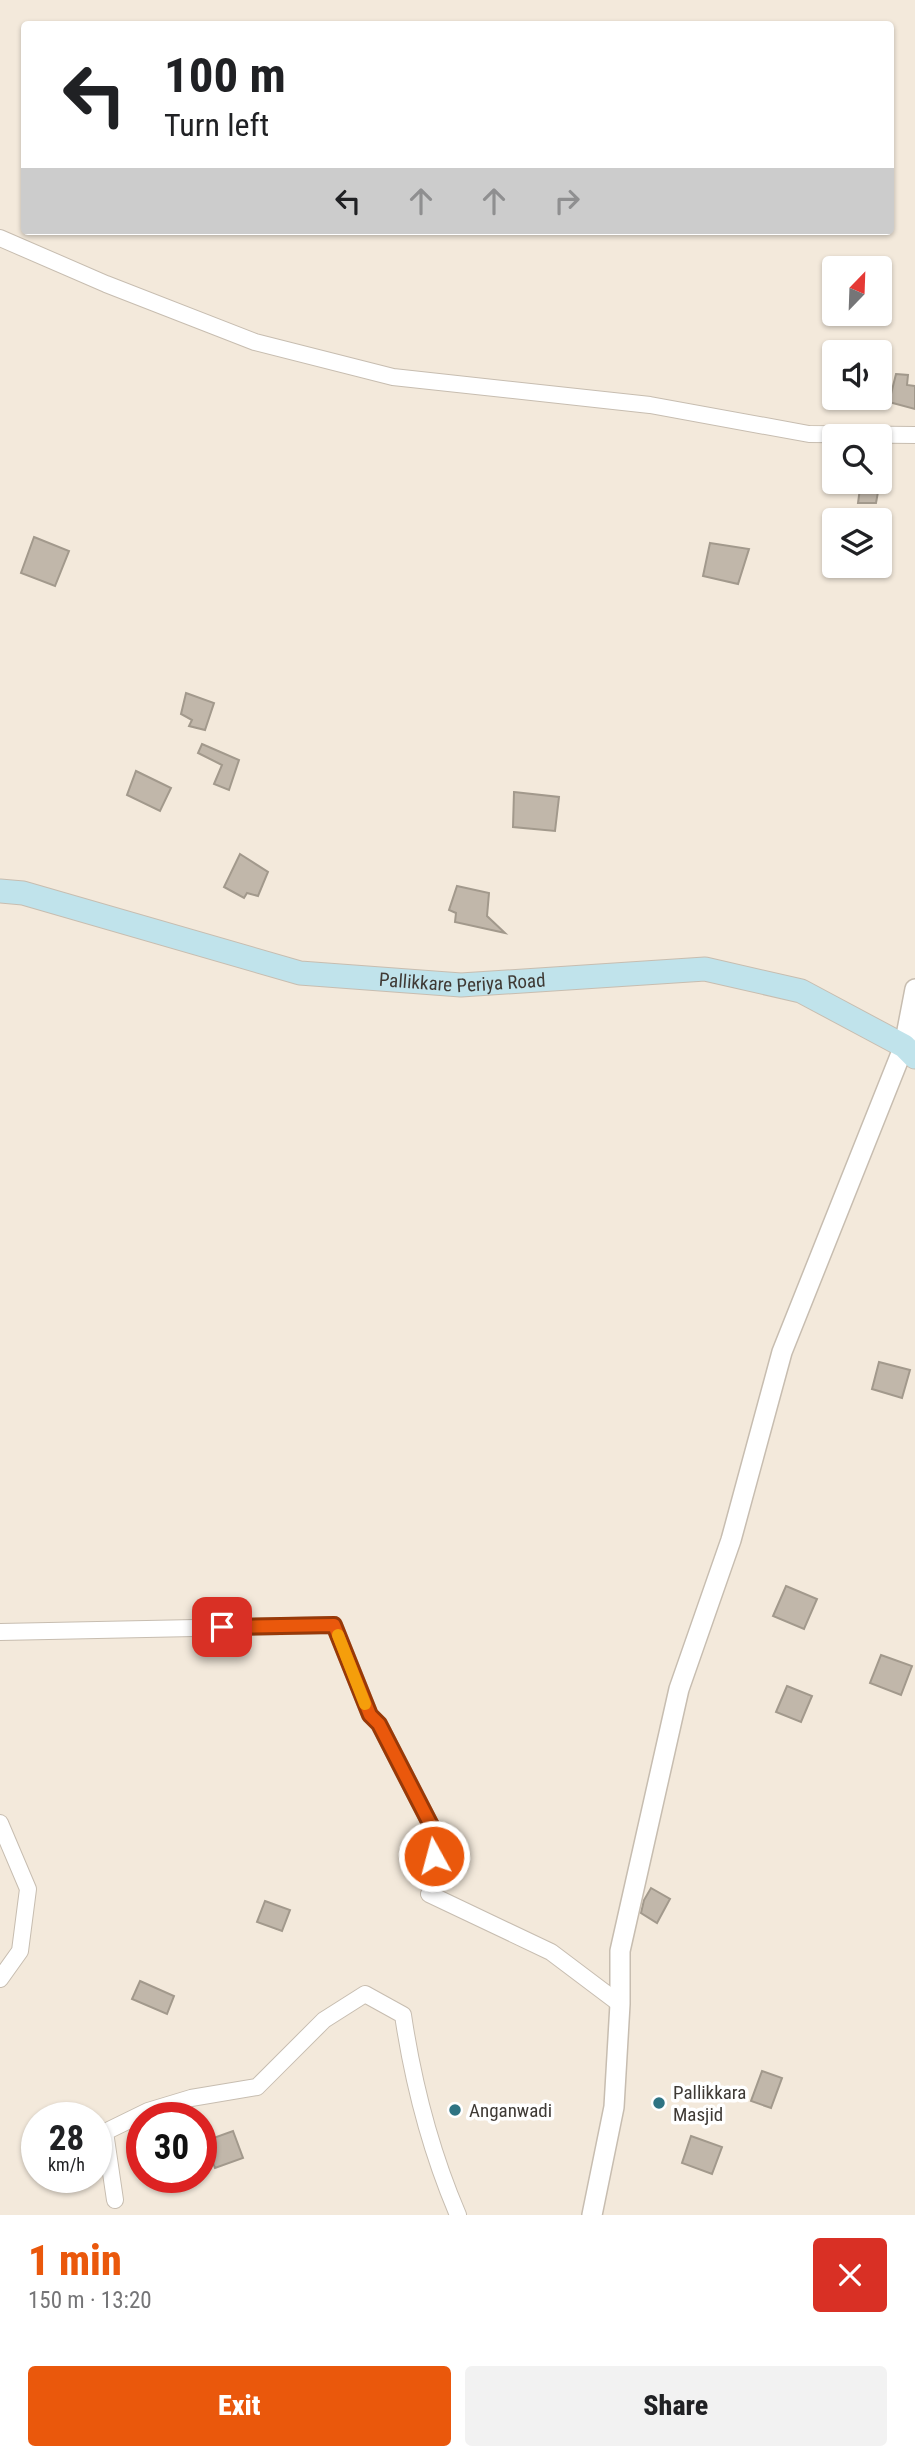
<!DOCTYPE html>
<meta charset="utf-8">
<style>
body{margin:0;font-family:"Roboto Condensed",sans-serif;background:#f2f2f2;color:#202124;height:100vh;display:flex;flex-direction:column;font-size:26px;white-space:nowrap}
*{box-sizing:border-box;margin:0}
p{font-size:23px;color:#757577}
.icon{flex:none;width:38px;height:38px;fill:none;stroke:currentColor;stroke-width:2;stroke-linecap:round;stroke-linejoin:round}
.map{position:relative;height:2215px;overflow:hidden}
.panel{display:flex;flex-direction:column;background:#fff;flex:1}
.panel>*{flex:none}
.banner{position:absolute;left:21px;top:21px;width:873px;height:214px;border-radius:7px;box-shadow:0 2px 5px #0004;background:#fff;color:#202124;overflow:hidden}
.needle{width:46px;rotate:23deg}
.controls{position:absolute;left:822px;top:256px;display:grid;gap:14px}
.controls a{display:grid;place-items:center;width:70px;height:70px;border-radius:7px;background:#fff;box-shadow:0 2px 5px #0004;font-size:35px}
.speed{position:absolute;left:21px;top:2102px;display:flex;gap:14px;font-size:35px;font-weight:700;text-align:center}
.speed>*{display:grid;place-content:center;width:91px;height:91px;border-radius:50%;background:#fff;box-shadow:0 2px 5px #0004;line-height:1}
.speed small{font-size:18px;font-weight:400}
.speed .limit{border:10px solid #d22;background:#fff;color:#111}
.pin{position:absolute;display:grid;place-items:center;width:60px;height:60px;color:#fff;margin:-30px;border-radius:14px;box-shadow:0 4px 10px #0006}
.me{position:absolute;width:77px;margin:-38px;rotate:353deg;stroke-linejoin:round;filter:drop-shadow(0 0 5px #0008)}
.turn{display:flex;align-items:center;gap:24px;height:147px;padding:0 28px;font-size:32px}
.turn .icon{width:91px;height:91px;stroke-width:2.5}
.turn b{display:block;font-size:49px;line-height:60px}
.lanes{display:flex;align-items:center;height:66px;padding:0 28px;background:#0003;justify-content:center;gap:35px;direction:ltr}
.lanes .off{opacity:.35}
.round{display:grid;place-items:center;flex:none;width:74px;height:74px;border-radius:7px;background:#f2f2f2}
.head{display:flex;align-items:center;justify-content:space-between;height:119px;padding:0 28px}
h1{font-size:42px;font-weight:800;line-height:52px;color:#ea580c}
.button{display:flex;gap:14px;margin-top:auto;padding:14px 28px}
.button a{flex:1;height:80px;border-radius:7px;background:#ea580c;color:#fff;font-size:28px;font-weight:800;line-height:80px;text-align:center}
.button a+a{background:#f2f2f2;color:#202124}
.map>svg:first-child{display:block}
.building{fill:#c1b7aa;stroke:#a2998c;stroke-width:2}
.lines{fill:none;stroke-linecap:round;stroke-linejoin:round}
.minor-casing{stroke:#c7bdb0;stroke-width:18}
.tertiary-casing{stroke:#c7bdb0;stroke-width:22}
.secondary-casing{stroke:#c7bdb0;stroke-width:25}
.minor{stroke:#fff;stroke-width:16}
.tertiary{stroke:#fff;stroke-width:19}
.secondary{stroke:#c0e3eb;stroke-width:23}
.route-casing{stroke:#983908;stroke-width:18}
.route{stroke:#ea580c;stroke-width:12}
.slow{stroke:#f59e0b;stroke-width:12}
.poi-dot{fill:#2e7382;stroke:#fff;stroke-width:2.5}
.labels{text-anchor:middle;stroke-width:7;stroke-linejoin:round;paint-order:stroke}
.street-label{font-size:19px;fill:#3f3a35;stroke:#fff}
.poi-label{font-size:19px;fill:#3f3a35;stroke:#fff;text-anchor:start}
</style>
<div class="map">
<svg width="915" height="2215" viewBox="0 0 915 2215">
<rect width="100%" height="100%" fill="#f3e9db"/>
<path class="building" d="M896,374L908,375L907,385L915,386V409L889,402Z
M861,481H880L876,503H858Z
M34,537L69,551L55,586L21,573Z
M710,543L749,549L738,584L703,576Z
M186,693L214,703L205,730L189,726L192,720L181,714Z
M202,744L239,760L229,790L214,784L222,765L198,753Z
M136,771L171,788L160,811L127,795Z
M514,792L559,797L555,831L513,827Z
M240,854L268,872L258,896L247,893L244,898L224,887Z
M457,886L489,893L487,916L505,933L455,922L456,913L449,910Z
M879,1362L910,1370L902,1398L872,1389Z
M786,1586L817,1599L804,1629L773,1616Z
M881,1655L912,1666L901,1695L870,1683Z
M787,1686L812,1696L801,1722L776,1712Z
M651,1888L670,1899L657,1923L641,1913L644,1900Z
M265,1901L290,1910L282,1931L257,1922Z
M140,1981L174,1996L167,2014L132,1999Z
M762,2071L782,2078L771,2108L751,2101Z
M233,2131L243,2158L215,2168L205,2141Z
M691,2136L722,2147L712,2174L682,2163Z"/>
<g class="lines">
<defs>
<path id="minor" d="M0,238L106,284L255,342L393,377L650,405L809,434L915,435
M0,1632L334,1625L370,1715L379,1724L438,1839C433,1858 438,1876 429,1894L551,1952L620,2004
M0,1823L28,1889L20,1951L0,1979
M115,2200L105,2132L148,2111L191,2098L257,2087L324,2020L365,1994L403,2015C413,2082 431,2152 458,2215"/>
<path id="tertiary" d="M592,2215L614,2107L620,2004V1951L679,1689L731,1540L782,1352L904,1046L915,989"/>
<g id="secondary">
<path id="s1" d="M0,891L23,893L300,973L461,985L705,969L801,991L904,1046L915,1057"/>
</g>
</defs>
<use href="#minor" class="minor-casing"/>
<use href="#tertiary" class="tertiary-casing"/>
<use href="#secondary" class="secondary-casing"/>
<use href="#minor" class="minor"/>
<use href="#tertiary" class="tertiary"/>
<use href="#secondary" class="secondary"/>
</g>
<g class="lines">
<defs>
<path id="route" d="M222,1627L334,1625L370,1715L379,1724L438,1839L434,1856"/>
</defs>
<use href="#route" class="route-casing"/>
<use href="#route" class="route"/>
<path class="slow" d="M338,1635L365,1704"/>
</g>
<g class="poi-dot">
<circle cx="659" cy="2103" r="7"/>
<circle cx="455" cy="2110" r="7"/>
</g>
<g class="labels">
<g class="street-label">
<text dy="7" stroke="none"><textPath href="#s1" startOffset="474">Pallikkare Periya Road</textPath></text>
</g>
<g class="poi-label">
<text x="673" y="2099">Pallikkara<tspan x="673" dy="22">Masjid</tspan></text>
<text x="469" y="2117">Anganwadi</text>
</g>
</g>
</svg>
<div class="controls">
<a><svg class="needle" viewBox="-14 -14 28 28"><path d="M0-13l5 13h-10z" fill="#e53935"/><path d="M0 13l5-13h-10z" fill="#757577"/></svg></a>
<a><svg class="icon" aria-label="sound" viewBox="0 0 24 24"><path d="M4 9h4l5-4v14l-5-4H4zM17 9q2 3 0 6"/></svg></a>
<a><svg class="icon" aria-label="search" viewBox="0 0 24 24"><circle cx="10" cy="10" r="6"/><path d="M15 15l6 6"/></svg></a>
<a><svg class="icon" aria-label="layers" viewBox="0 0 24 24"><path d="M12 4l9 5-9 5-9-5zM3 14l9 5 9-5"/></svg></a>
</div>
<div class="speed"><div>28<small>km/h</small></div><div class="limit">30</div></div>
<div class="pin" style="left:222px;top:1627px;background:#d93025"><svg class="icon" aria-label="arrive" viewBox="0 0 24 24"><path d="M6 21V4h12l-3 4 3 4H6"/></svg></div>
<svg class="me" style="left:434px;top:1856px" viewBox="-20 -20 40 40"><circle r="17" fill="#ea580c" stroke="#fff" stroke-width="3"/><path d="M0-11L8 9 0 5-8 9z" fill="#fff"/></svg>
<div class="banner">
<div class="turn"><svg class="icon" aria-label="left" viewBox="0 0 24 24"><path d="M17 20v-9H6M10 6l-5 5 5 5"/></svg><div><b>100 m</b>Turn left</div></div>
<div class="lanes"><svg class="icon" aria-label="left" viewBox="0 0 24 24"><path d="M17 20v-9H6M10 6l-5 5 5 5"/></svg><svg class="icon off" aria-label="ahead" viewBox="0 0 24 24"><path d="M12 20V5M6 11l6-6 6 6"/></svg><svg class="icon off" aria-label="ahead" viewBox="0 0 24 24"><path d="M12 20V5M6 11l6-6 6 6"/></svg><svg class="icon off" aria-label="right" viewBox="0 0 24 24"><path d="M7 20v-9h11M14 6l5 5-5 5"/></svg></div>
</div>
</div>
<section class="panel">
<div class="head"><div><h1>1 min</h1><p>150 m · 13:20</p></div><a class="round" style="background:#d93025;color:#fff"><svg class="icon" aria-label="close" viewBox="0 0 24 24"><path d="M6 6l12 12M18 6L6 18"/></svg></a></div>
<div class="button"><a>Exit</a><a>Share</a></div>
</section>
